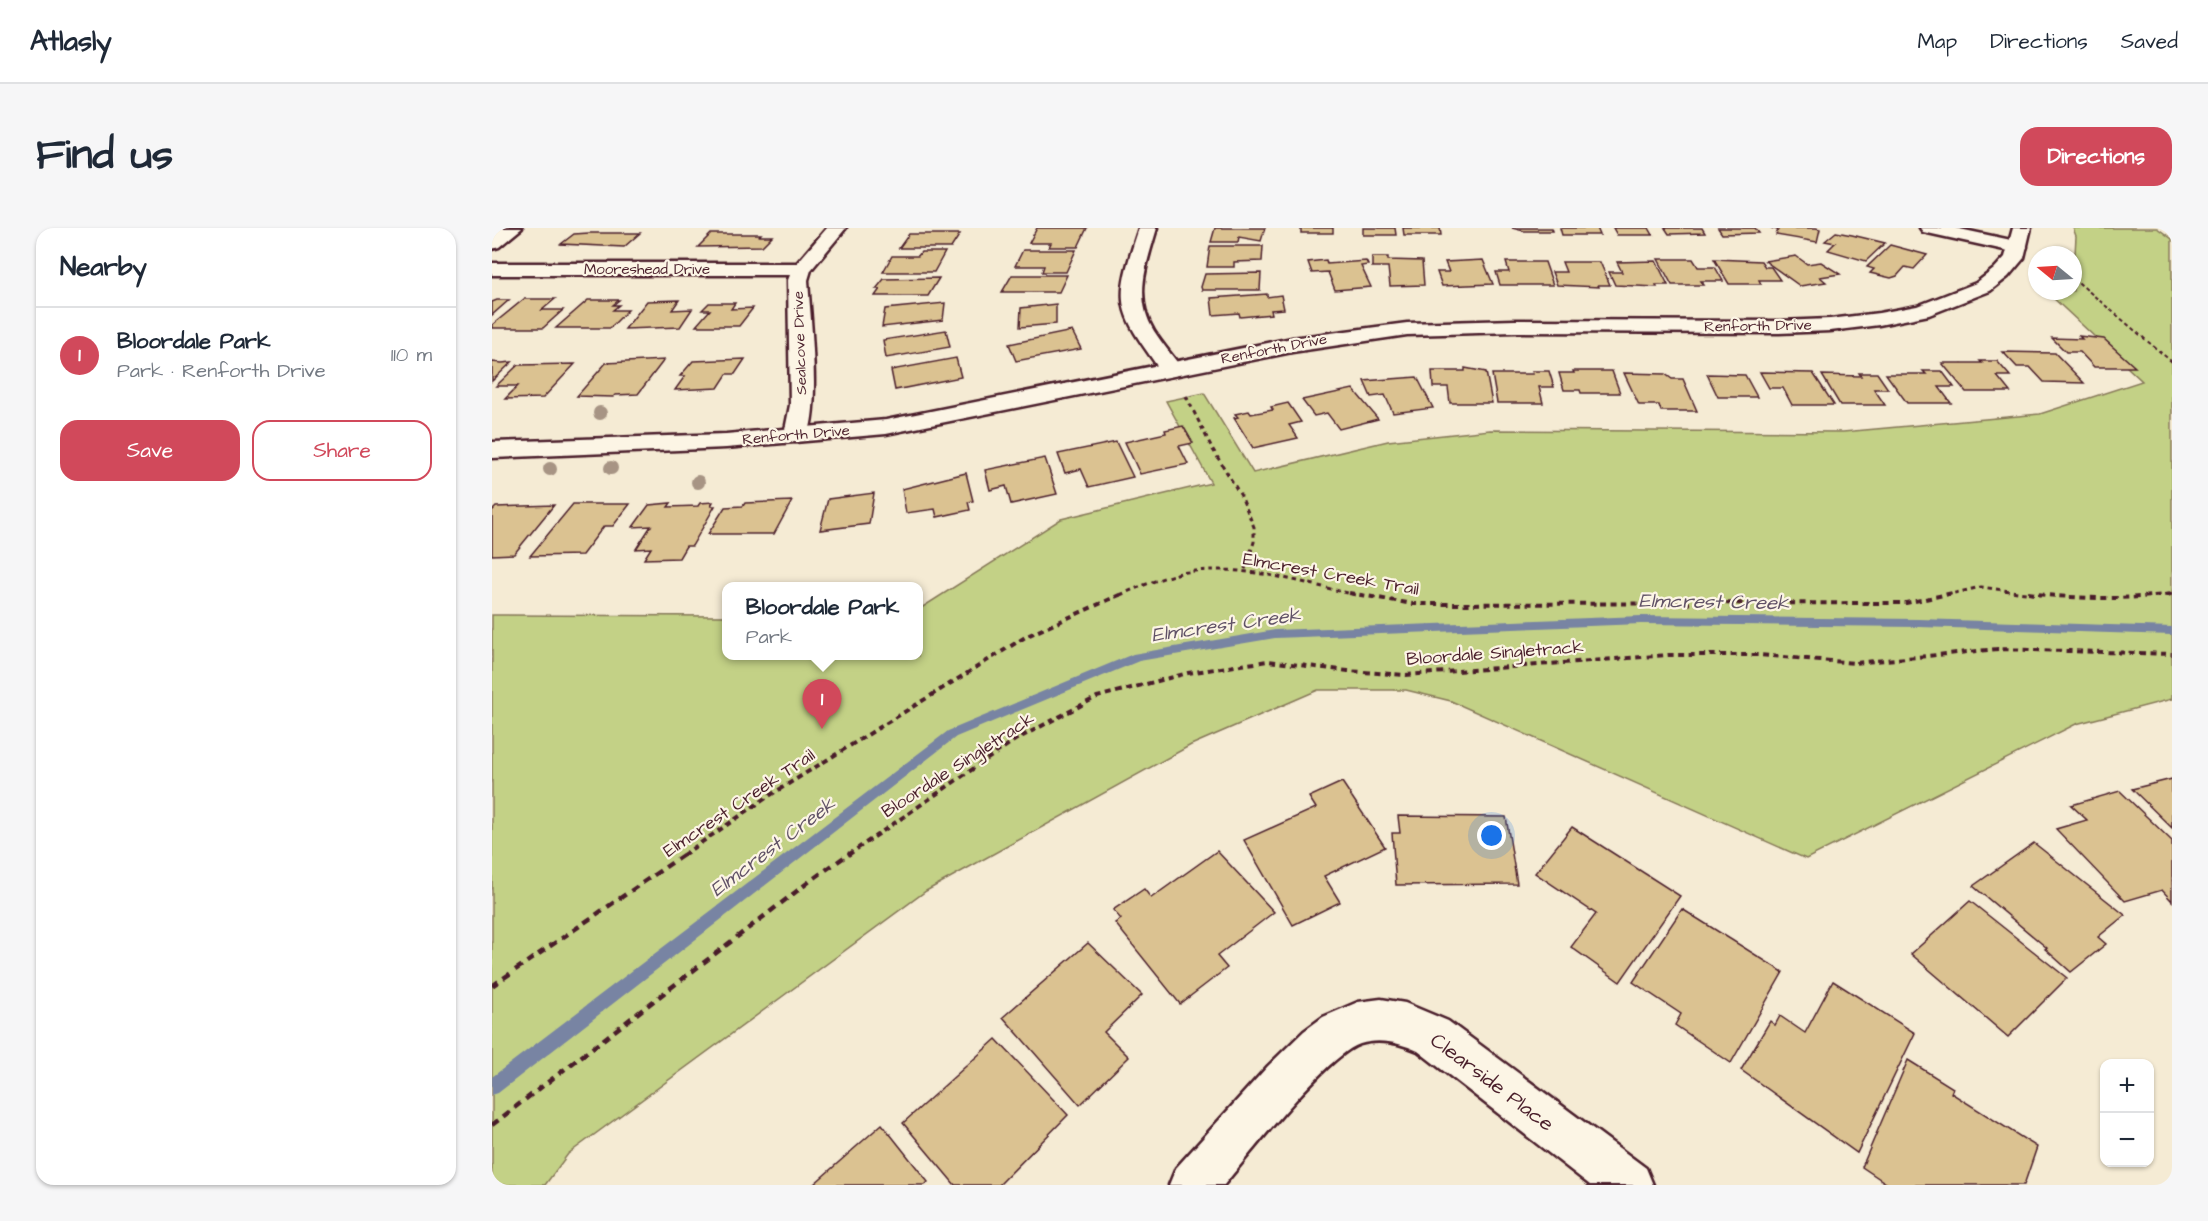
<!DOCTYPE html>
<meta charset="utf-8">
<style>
body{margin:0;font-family:"Architects Daughter",sans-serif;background:#f6f6f7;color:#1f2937}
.controls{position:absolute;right:18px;bottom:18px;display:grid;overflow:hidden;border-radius:12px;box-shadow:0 2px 4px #0004}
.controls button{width:54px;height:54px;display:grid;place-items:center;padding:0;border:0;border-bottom:2px solid #e0e1e3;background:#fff;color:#1f2937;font:30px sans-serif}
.compass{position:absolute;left:1536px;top:18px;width:54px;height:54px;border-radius:50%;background:#fff;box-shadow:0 2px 4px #0004;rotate:288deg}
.you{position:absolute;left:1000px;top:608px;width:21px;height:21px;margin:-15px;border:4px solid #fff;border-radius:50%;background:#1a73e8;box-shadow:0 0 0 9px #1a73e833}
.badge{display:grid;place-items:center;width:39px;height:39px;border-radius:50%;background:#d1495b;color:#fff;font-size:20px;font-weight:700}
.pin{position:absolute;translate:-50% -50px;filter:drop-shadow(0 2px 3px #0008)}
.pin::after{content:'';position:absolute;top:32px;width:21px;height:18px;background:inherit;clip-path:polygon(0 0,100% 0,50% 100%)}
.popup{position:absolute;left:230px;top:354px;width:201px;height:78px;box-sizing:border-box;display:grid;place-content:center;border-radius:12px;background:#fff;filter:drop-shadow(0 2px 4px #0005);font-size:20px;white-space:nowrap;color:#747a83}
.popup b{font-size:22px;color:#1f2937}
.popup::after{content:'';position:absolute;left:50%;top:100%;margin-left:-12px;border:12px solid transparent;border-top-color:#fff}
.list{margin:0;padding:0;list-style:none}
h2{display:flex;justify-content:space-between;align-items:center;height:78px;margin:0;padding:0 24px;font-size:26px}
h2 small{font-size:20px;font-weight:400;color:#747a83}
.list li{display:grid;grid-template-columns:39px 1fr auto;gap:18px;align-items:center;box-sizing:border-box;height:96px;padding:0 24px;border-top:2px solid #e0e1e3}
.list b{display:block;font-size:22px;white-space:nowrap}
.list p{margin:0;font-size:20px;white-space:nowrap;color:#747a83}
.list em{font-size:20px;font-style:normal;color:#747a83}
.actions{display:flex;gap:12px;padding:18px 24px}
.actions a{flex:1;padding:14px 0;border:2px solid #d1495b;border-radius:18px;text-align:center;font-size:21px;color:#d1495b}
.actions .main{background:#d1495b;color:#fff}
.map{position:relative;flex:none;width:1680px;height:957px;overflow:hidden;border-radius:18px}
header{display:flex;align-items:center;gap:36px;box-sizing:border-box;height:84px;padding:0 30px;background:#fff;border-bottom:2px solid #e0e1e3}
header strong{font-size:28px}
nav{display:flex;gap:33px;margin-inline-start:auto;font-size:21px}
.intro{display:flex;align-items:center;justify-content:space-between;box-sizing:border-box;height:144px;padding:0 36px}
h1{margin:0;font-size:42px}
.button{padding:15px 27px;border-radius:18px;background:#d1495b;color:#fff;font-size:21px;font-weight:700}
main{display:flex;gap:36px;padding:0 36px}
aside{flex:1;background:#fff;border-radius:18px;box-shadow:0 2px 4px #0004}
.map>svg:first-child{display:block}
.green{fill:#c3d186;stroke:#867858;stroke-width:1.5}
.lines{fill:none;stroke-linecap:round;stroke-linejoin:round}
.stream{fill:#7884a3;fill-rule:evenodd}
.building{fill:#dbc291;stroke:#4a1f2b;stroke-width:1.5}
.minor-casing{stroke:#4a1f2b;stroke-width:5}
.tertiary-casing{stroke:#4a1f2b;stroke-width:5}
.path-far3{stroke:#4a1f2b;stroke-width:2;stroke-dasharray:4 3;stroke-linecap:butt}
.path-far2{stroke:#4a1f2b;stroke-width:3;stroke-dasharray:4.5 4;stroke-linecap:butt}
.path-far1{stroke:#4a1f2b;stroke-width:4;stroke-dasharray:6 4.5;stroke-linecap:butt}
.path{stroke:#4a1f2b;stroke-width:4.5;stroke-dasharray:8 6;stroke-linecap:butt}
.minor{fill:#fcf5e5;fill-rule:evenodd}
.tertiary{fill:#fcf5e5;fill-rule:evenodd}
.tree{fill:#a79484}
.labels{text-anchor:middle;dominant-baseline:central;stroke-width:4.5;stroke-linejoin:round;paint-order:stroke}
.far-street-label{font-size:15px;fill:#4a1f2b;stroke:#fcf5e5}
.street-label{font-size:18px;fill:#4a1f2b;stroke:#fcf5e5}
.water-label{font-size:20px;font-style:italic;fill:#615267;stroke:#fcf5e5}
.near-street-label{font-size:21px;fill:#4a1f2b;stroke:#fcf5e5}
</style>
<header>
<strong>Atlasly</strong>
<nav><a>Map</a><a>Directions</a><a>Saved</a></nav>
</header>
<div class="intro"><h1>Find us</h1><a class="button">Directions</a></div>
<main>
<aside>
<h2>Nearby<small></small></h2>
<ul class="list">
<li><span class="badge">1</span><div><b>Bloordale Park</b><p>Park · Renforth Drive</p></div><em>110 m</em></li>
</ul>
<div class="actions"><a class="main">Save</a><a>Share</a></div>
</aside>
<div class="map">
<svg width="1680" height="957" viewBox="0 0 1680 957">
<rect width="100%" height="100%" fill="#f5ebd4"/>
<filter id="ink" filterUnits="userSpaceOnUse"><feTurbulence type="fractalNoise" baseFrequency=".0167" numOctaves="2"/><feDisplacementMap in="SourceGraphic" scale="12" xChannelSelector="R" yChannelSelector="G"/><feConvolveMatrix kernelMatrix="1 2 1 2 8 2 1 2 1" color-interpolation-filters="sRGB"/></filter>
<g filter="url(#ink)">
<polygon class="green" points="1581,0 1665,0 1680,11 1680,471 1584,496 1314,631 959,473 914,462 826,462 699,517 434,663 76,926 53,957 0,957 0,387 234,388 234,428 426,428 426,382 569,291 719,255 674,173 712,165 761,245 896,213 998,202 1351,204 1548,186 1650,153 1558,67 1562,63 1581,63 1584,8"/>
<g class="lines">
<polygon class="stream" points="1149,388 1427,391 1680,399 1680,407 1427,399 1149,396 783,410 647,433 464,509 6,865 0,867 0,849 456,503 641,426 783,402"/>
</g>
<g class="building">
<polygon points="545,0 595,0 586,19 557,19 559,15 537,15"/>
<polygon points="723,0 773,0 769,13 747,9 746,14 719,14"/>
<rect x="809" y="0" width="32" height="5"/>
<polygon points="871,0 903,0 904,7 871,7"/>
<polygon points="911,0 948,0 949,7 912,7"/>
<polygon points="1020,0 1060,0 1061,3 1032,3"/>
<polygon points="1068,0 1105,0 1108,7 1070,7"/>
<polygon points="1121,0 1157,0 1161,7 1125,7"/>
<polygon points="1173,0 1210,0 1213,5 1177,6"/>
<polygon points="1226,0 1263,0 1267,5 1230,6"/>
<polygon points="1279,0 1324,0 1328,1 1325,14 1284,7 1286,2"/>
<polygon points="1344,4 1360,7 1393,15 1374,33 1336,22 1343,15 1333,13"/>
<polygon points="97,5 148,5 132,19 69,16 82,6"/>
<polygon points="219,6 269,6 267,8 280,8 270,18 206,19"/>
<polygon points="417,6 468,6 459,20 407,20"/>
<polygon points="1398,17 1435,27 1422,41 1413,39 1405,48 1399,50 1378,45 1382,41 1375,39"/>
<polygon points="718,18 771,18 770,33 742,34 742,39 715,39"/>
<polygon points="531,22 584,22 574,44 550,44 552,38 523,38"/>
<polygon points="429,24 453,24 442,44 391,44 400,28 426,28"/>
<polygon points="1304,28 1315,36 1329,34 1348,46 1328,49 1334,54 1308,58 1273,33"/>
<polygon points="880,29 896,29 896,32 930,33 932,57 898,58 896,39 880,39"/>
<polygon points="1166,31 1201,31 1206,39 1223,39 1231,53 1209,53 1212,57 1180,57"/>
<polygon points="1222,31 1269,33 1273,39 1279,39 1288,52 1267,52 1269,56 1237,56"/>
<polygon points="834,32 835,36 874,33 876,37 869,38 879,59 843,62 836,44 820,45 816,34"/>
<polygon points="991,32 1001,56 950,58 945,44 957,44 953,34"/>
<polygon points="1164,33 1176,57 1164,57 1165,59 1123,57 1117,44 1130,44 1125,34"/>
<polygon points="1014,34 1053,34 1061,57 1008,57 1004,44 1017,44"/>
<polygon points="1070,34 1108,34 1118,57 1106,57 1107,59 1065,57 1060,44 1074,44"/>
<polygon points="769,45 768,62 710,62 709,59 713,46"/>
<polygon points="520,47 575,47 567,64 510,64"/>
<polygon points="447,50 436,68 383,68 388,61 384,61 392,51"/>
<polygon points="775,66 775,69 789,67 792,81 779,82 780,86 748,89 747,85 721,87 719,70"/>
<polygon points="32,71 63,71 50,82 71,82 51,100 0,100 0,97"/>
<polygon points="5,72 17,72 0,87 0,74"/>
<polygon points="96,72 127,72 121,77 127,77 121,82 136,82 118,100 64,100"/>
<polygon points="187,72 180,82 200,81 188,99 133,101 155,73"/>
<polygon points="217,75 243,75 239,81 261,80 247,98 204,98 218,82 210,82"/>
<polygon points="453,75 451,92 390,99 393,81"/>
<polygon points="564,76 564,96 528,99 529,80"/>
<polygon points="454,102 458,119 394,130 391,112"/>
<polygon points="580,103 589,121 524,133 517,116"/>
<polygon points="1587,108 1612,111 1643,139 1602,139 1588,124 1574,124 1560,110 1590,111"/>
<polygon points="1511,124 1563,125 1592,155 1552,154 1538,139 1525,139"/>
<polygon points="464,130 469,149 403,162 399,142"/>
<polygon points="253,131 243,146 235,146 226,160 183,162 193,148 188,148 201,133"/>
<polygon points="172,132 146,166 123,167 121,169 85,168 114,135"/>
<polygon points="1488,133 1505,133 1518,148 1505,148 1518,164 1474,164 1450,135 1490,135"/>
<polygon points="0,134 10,135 20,134 0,153"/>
<polygon points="83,136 51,170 13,171 26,158 4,158 26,137"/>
<polygon points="973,140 994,144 1000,175 958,175 956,159 941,159 940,143 973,143"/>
<polygon points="1040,143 1057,143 1062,159 1047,159 1051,175 1005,175 1000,146 1041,146"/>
<polygon points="1081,143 1120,143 1128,165 1089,165 1088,162 1072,162 1067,145 1082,145"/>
<polygon points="1431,143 1450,143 1462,159 1447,159 1459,175 1415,175 1394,146 1434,146"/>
<polygon points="1268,144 1321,145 1342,177 1300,177 1291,160 1277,160"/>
<polygon points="1132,145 1173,146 1180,151 1191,151 1205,183 1169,183 1167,177 1147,177"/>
<polygon points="1367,145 1385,145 1396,161 1382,161 1393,177 1348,177 1330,147 1369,148"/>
<polygon points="1215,146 1253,147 1265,169 1226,169"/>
<polygon points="925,149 941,180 901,185 893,167 879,169 872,153"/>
<polygon points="861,161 886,191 847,201 835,185 822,188 810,172"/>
<polygon points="796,175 809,194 797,197 806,210 761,220 742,190 746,189 743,186 757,183 759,186 781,182 779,179"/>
<polygon points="691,198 701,215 687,218 696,236 648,246 633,214 674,205 673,202"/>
<polygon points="624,214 641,249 597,259 589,241 573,245 566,226"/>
<polygon points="553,230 565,266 519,276 514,258 498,262 493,242"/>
<polygon points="474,245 481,273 476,274 478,282 445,289 443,281 414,285 410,261"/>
<polygon points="382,265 377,296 328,302 336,271"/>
<polygon points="300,273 282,306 216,306 233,279 251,278 253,275"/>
<polygon points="221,274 219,278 223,278 200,318 194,318 187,330 152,331 159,320 144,321 159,298 141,299 157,277 179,275 176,279 206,278 208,275"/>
<polygon points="81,276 138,276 121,298 112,298 90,327 38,328"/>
<polygon points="62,277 22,326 0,327 0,283 4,279"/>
<polygon points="1680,551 1680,600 1640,561"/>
<polygon points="850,554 893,619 832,648 848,674 801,697 752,612 824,580 817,569"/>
<polygon points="1628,563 1680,613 1680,673 1670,662 1633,673 1564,601 1595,592 1579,577"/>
<polygon points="906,588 1014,589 1025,656 904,657 900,605 908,605"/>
<polygon points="1080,599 1188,668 1128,754 1079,719 1104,686 1043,645"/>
<polygon points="1542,615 1633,687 1606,709 1614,716 1579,744 1553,721 1555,720 1481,658"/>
<polygon points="725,623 782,684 725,728 735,740 688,776 623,695 629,691 621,682 652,661 659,670"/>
<polygon points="1478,673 1575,750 1516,809 1419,726"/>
<polygon points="1190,681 1291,744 1239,835 1183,797 1189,786 1141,754"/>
<polygon points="596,715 650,767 612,804 637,829 588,877 511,789"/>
<polygon points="1341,753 1423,805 1365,925 1249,842 1278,793 1283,797 1288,788 1313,805"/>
<polygon points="504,811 576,887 507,957 463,957 411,895"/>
<polygon points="1416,832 1461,860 1459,865 1545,919 1532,957 1397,957 1370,939"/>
<polygon points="390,896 436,954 433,957 321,957"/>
</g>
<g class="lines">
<g class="minor-casing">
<g id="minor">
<polygon points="9,0 30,0 7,19 0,21 0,6"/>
<path d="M 335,0 L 354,0 L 319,42 L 316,52 C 318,86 330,187 313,212 L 304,214 L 295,212 L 292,207 L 298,177 L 296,52 L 298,47 L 0,47 L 0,35 L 305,35 Z"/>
<path d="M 647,0 L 665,0 C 655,35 641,69 662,103 C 671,117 681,128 690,141 L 687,146 L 679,148 L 671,146 C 624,80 621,78 647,0 Z"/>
<polygon points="1428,0 1463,0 1533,15 1535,19 1533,23 1526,25 1431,4"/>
<path d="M 889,771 L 913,775 L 956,793 L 1154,940 L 1161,957 L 1098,957 L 926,823 C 908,815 888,810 868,816 C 836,826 757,927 732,957 L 677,957 L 684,940 L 776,838 L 812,803 L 831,789 L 866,774 Z"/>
</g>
</g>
<g class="tertiary-casing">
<polygon id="tertiary" points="1521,0 1539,0 1532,30 1516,49 1498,63 1437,87 1387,97 1338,103 1287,105 1023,104 915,107 800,124 394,206 234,220 0,230 0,214 234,206 394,192 800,110 915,95 1023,92 1287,93 1338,91 1387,85 1425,78 1484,55 1502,41 1513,29"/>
</g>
<polyline class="path-far3" points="1581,50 1680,134"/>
<g class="path-far2">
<polyline points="694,168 720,220 749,268 762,299 762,314 752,344"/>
<path d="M 628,367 C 647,359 666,351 685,346 C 743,333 807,354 864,367"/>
<polyline points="1454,367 1489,359 1548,367"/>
<polyline points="1676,367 1680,366"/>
</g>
<g class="path-far1">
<polyline points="857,365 921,376 1414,375 1461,365"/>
<path d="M 1536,365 C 1584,371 1632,372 1680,366"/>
<polyline points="191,627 280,566 535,408 632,365"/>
<polyline points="356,627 523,512 605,469 696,445 776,433 856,443 914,447 1176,427 1267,427 1363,435 1506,421 1680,426"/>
</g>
<g class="path">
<polyline points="0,758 194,625"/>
<polyline points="0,897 318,653 358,625"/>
</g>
<use href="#minor" class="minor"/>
<use href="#tertiary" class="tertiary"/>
</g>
<g class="tree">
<circle cx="108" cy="185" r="7"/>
<circle cx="119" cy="240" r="7"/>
<circle cx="58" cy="241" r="7"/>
<circle cx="206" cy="254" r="7"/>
</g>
</g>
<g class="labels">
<g class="far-street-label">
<text x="155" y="41">Mooreshead Drive</text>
<text transform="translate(1266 98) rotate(-1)">Renforth Drive</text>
<text transform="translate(308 115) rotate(-92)">Sealcove Drive</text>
<text transform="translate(782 121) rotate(-11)">Renforth Drive</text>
<text transform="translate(304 207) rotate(-5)">Renforth Drive</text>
</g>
<g class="street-label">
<text transform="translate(839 346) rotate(10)">Elmcrest Creek Trail</text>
<text transform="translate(1003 425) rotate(-4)">Bloordale Singletrack</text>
<text transform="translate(466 537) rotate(-33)">Bloordale Singletrack</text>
<text transform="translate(247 575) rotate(-34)">Elmcrest Creek Trail</text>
</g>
<g class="water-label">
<text transform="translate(1222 374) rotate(1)">Elmcrest Creek</text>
<text transform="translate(734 397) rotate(-8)">Elmcrest Creek</text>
<text transform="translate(281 619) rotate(-37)">Elmcrest Creek</text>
</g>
<g class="near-street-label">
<text transform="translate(1000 854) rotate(37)">Clearside Place</text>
</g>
</g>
</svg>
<div class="controls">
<button>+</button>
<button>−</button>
</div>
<svg class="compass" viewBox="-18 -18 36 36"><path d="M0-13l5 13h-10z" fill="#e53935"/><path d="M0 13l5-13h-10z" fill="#747a83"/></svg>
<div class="you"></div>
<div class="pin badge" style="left:330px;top:501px">1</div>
<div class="popup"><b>Bloordale Park</b>Park</div>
</div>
</main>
